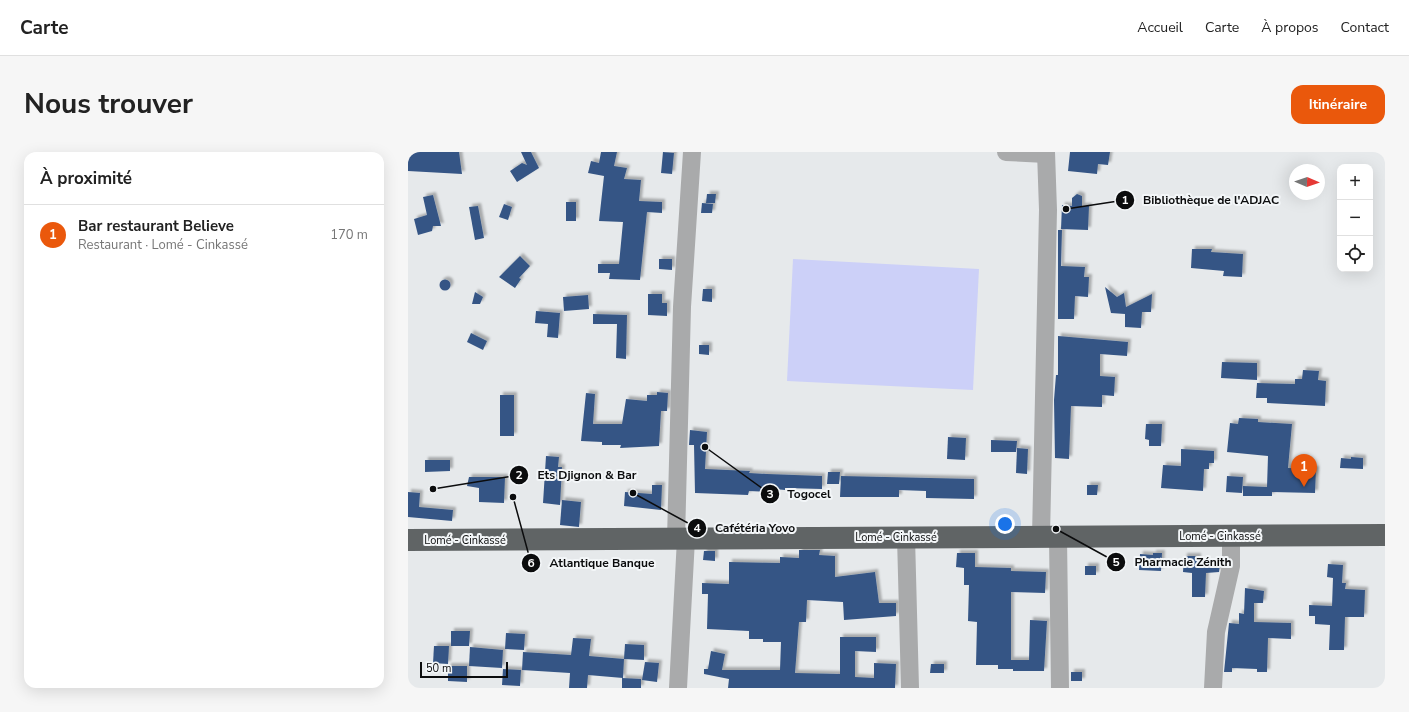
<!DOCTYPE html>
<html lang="fr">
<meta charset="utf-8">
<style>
body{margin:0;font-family:"Nunito Sans",sans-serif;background:#f6f6f6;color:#222}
.controls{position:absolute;right:12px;top:12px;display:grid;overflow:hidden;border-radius:8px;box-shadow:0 4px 16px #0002}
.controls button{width:36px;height:36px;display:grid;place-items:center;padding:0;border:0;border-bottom:1px solid #e0e0e0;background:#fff;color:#222;font:20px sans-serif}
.compass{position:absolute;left:881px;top:12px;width:36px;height:36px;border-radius:50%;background:#fff;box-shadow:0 4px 16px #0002;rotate:92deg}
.scale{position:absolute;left:12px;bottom:10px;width:88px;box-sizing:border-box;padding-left:4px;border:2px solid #0b0c0d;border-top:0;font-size:11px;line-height:14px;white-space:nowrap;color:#0b0c0d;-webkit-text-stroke:3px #f3f6f8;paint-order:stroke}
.you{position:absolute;left:597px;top:372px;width:14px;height:14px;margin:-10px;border:3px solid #fff;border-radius:50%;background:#1a73e8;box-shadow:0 0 0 6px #1a73e833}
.badge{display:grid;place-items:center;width:26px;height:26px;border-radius:50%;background:#ea580c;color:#fff;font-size:13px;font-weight:700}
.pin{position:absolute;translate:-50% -33px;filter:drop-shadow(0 1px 2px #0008)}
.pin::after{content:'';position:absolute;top:21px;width:14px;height:12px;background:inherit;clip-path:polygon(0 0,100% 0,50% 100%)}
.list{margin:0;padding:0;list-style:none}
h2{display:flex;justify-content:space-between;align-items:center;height:52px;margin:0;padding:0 16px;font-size:17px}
h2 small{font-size:13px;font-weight:400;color:#767676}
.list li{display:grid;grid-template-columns:26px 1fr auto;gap:12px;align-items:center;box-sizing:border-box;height:60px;padding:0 16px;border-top:1px solid #e0e0e0}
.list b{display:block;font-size:15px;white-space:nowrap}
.list p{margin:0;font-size:13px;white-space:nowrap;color:#767676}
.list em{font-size:13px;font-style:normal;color:#767676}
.icon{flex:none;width:22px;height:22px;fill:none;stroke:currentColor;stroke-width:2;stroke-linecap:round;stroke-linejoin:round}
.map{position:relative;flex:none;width:977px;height:536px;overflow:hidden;border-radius:12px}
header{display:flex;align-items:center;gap:24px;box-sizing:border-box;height:56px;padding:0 20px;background:#fff;border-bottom:1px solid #e0e0e0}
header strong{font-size:19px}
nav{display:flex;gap:22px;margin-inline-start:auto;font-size:14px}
.intro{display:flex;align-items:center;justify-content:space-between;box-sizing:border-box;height:96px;padding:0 24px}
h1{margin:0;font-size:28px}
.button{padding:10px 18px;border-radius:12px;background:#ea580c;color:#fff;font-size:14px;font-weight:700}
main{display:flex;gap:24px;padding:0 24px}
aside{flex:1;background:#fff;border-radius:12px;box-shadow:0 4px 16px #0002}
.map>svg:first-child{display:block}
.green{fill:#ccd0f8}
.building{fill:#355585;filter:url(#shadow)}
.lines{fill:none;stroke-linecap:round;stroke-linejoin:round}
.minor{stroke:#a9aaab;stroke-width:18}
.highway{stroke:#606465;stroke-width:22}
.labels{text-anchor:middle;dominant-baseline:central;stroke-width:4;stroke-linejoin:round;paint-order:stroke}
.street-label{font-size:11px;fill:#0b0c0d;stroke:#f3f6f8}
.leader{fill:none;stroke:#0b0c0d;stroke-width:1.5}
.callout-dot{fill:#0b0c0d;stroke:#f3f6f8;stroke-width:1.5}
.mark-label{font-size:12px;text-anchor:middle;font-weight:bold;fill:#fff}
.callout-label{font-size:12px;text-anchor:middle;font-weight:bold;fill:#0b0c0d;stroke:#f3f6f8;stroke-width:4;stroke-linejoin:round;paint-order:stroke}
</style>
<header>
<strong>Carte</strong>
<nav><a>Accueil</a><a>Carte</a><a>À propos</a><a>Contact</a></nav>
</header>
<div class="intro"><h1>Nous trouver</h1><a class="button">Itinéraire</a></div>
<main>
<aside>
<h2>À proximité<small></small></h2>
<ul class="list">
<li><span class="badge">1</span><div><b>Bar restaurant Believe</b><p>Restaurant · Lomé - Cinkassé</p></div><em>170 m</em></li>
</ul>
</aside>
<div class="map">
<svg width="977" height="536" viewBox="0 0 977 536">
<defs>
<filter id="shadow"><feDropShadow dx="3" dy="-3" stdDeviation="1" flood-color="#0004"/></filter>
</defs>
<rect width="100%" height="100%" fill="#e6e9eb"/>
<polygon class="green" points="385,107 571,117 565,238 379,229"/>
<g class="building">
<polygon points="0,0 51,0 54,22 0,19"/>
<polygon points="113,0 123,0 131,16 109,30 102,19 114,11 119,13"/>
<polygon points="193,0 209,0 206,14 219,16 216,27 233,28 231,49 254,50 254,61 239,60 232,128 201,127 202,121 190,121 190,112 211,112 215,70 191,69 196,24 180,21 183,9 191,11"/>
<polygon points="255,0 266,1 264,22 253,21"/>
<polygon points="662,0 702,0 700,13 690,12 689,22 660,19"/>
<polygon points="299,42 308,42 307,51 298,51"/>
<polygon points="669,42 674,44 674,54 681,54 680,78 653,77 654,53 664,54 664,46"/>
<polygon points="25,43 33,74 25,74 24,79 10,83 6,67 19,63 15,45"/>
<rect x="158" y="50" width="10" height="19"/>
<polygon points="294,51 305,52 304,61 293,61"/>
<polygon points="96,52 104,55 100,68 91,65"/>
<polygon points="70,54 76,86 67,88 61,55"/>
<polygon points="650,78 654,78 653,114 677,115 676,125 681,125 680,145 667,144 666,167 650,167"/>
<polygon points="784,97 804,97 803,100 835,102 834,125 815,124 816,119 783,116"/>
<polygon points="112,104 122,114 111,126 113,127 107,136 91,125"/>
<polygon points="251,107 264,107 264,118 251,117"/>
<circle cx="37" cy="133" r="5.5"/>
<polygon points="697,135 709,145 716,141 718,155 744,142 743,160 734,160 733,176 717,175 717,162 703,161"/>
<polygon points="295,137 304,137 304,150 294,149"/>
<polygon points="67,140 75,145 72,152 64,152"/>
<polygon points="240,142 254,142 254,151 259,151 259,164 240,163"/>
<polygon points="180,143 181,157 156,159 155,145"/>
<polygon points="128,159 152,161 150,186 139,185 140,172 127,171"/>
<polygon points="185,162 219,163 218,207 208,206 209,172 185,172"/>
<polygon points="63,181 79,189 75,198 59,190"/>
<polygon points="650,184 720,190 719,204 692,202 692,224 707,225 706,244 694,243 694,255 663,254 661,307 647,306 646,248 648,223 650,223"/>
<polygon points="291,193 301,193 301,203 291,202"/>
<polygon points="814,210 849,211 849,228 813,226"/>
<polygon points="895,218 911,219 910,228 918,229 917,254 859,251 859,246 848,246 849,231 887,232 887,227 894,227"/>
<polygon points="249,240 260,241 259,259 253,259 251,294 212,296 213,293 194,293 194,290 173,289 178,241 187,242 185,272 214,272 218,247 239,249 239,243 249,243"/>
<rect x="92" y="243" width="14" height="41"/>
<polygon points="831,266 850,267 850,270 884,272 880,316 908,317 907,341 864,340 864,344 835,344 835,334 859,335 860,304 819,300 822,271 830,272"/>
<polygon points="738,272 754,272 753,294 741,294 741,288 737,287"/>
<polygon points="282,278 299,280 297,317 342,319 341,321 359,322 414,324 414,337 377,336 377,338 366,337 365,340 341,339 340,343 287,341 286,293 281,293"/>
<polygon points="540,285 558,286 557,308 539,307"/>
<polygon points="583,288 609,289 608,300 583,300"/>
<polygon points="609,296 620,297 619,322 608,321"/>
<polygon points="773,297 806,299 806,311 801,311 801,317 796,317 795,339 753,336 755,313 773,314"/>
<polygon points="138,304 151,305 150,315 154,315 152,353 135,351"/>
<polygon points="943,305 955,306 955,317 932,316 933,306 943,307"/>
<polygon points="17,308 42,308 42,319 17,320"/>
<polygon points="420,320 432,320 431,332 419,332"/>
<polygon points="433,324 566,327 566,347 518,346 518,339 491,338 491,345 432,345"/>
<polygon points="819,324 835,325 834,341 818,340"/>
<polygon points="61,325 97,325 96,351 71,350 71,336 59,334"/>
<polygon points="244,333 254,333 253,358 216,354 217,340 244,342"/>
<polygon points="679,333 690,333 689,343 679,343"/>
<polygon points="0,340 12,341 11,355 45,358 44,369 0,365"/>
<polygon points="154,348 173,350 171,375 152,373"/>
<polygon points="391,398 412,398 411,403 427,404 427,425 467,420 471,451 488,451 488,464 436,468 435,450 399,448 398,470 391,470 387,521 432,522 432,485 468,485 468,500 447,499 447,525 466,526 466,511 488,512 487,536 320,536 321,527 296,522 296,517 300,517 303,499 317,502 314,518 372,518 373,490 355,490 355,487 341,487 341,479 299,477 300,442 294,442 294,431 321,432 321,410 372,411 372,405 391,406"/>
<polygon points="296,399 307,399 307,409 295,408"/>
<polygon points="549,401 567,401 567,415 603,416 603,419 638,420 637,441 603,440 603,508 621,508 622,468 639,469 636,519 605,519 605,517 590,517 590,513 568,513 569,470 560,469 561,433 556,433 556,416 548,415"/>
<polygon points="745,401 754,401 753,419 731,418 732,402 745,403"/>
<polygon points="776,404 790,404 790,411 812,412 811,420 798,421 797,445 784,445 784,421 775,420"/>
<polygon points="920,412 935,413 934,431 938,431 937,437 957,438 956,465 937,465 936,498 921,498 922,473 907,472 907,464 901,464 901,453 924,454 925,426 919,425"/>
<rect x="677" y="414" width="11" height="9"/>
<polygon points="837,436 856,439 855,451 846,451 846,470 883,471 883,487 860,486 859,520 849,520 849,517 824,516 824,520 816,520 821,471 831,472 831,461 836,462"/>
<polygon points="43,479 62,479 61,494 43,494"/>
<polygon points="98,481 117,482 116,498 97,497"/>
<polygon points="165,486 183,487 181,504 216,507 215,526 180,523 179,536 161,536 162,521 114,518 115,500 163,503"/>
<polygon points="217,492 236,493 236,508 216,507"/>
<polygon points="26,494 41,494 40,512 25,511"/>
<polygon points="62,495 95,498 94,516 61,514"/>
<polygon points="237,510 251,511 249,530 234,528"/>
<polygon points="523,512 536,512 536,521 522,521"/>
<polygon points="40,514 59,514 59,530 40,529"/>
<polygon points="95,517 113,518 112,534 94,533"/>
<rect x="663" y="520" width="11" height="9"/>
<polygon points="214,526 233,527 233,536 214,536"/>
</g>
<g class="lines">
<g class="minor">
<polyline points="598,0 638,2"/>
<polyline points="498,385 502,536"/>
<polyline points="633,385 640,58 638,0"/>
<polyline points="650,385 652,536"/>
<polyline points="268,387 274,155 284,0"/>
<polyline points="270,536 278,387"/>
<polyline points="805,536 808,480 823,414 823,384"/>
</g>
<polyline class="highway" points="0,388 977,383"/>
</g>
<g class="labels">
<g class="street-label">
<text x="812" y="384">Lomé - Cinkassé</text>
<text x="488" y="385">Lomé - Cinkassé</text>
<text x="57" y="388">Lomé - Cinkassé</text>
</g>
</g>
<path class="leader" d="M658 57L717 48M25 337L111 323M297 295L362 342M225 341L289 376M648 377L708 410M105 345L123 411"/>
<g class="callout-dot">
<circle cx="658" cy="57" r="4"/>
<circle cx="25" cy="337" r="4"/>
<circle cx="297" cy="295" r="4"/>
<circle cx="225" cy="341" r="4"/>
<circle cx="648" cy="377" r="4"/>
<circle cx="105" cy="345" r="4"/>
<circle cx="717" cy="48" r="10"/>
<circle cx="111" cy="323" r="10"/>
<circle cx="362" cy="342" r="10"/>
<circle cx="289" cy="376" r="10"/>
<circle cx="708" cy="410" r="10"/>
<circle cx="123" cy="411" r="10"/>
</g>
<g class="mark-label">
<text x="717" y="52">1</text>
<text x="111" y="327">2</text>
<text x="362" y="346">3</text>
<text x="289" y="380">4</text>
<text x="708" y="414">5</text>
<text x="123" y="415">6</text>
</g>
<g class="callout-label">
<text x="803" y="52">Bibliothèque de l'ADJAC</text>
<text x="179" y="327">Ets Djignon &amp; Bar</text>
<text x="401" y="346">Togocel</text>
<text x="347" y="380">Cafétéria Yovo</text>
<text x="775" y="414">Pharmacie Zénith</text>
<text x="194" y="415">Atlantique Banque</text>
</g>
</svg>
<div class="controls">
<button>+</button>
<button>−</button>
<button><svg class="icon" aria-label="locate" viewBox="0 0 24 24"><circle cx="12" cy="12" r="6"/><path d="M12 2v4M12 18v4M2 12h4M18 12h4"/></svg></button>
</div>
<svg class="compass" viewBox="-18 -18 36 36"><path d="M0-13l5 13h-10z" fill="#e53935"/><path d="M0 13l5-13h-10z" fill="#767676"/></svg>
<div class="scale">50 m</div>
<div class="you"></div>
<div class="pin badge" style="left:896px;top:335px">1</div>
</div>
</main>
